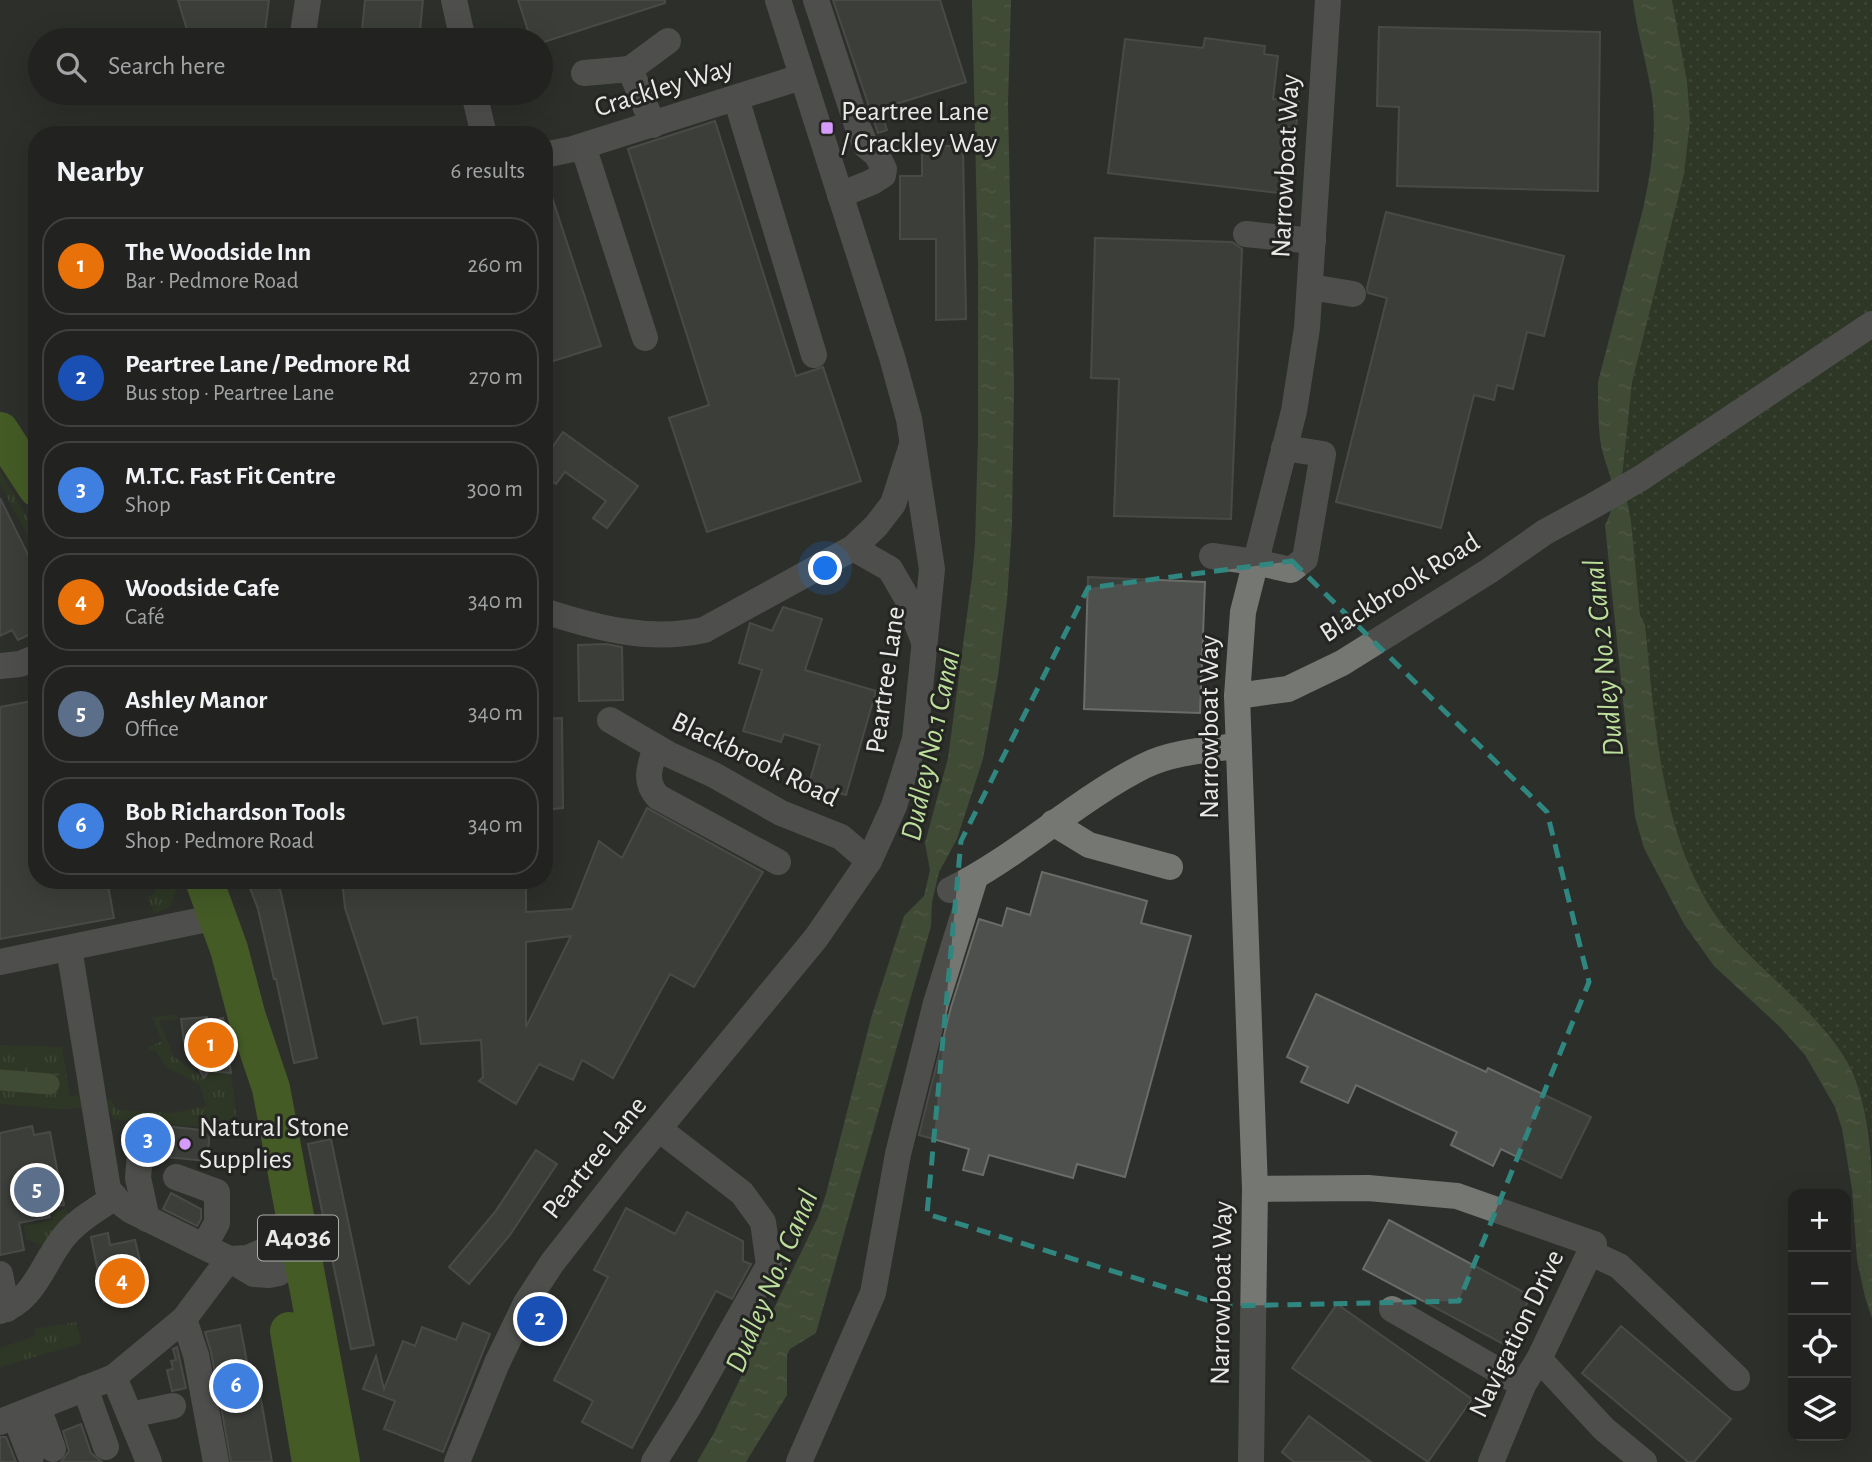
<!DOCTYPE html>
<meta charset="utf-8">
<style>
body{margin:0;font-family:"Alegreya Sans",sans-serif;background:#2a2b2a;color:#f1f3f6}
.controls{position:absolute;right:21px;bottom:21px;display:grid;overflow:hidden;border-radius:14px;box-shadow:0 7px 28px #0002}
.controls button{width:63px;height:63px;display:grid;place-items:center;padding:0;border:0;border-bottom:2px solid #3f403f;background:#222321;color:#f1f3f6;font:35px sans-serif}
.you{position:absolute;left:826px;top:569px;width:24px;height:24px;margin:-18px;border:5px solid #fff;border-radius:50%;background:#1a73e8;box-shadow:0 0 0 10px #1a73e833}
.badge{display:grid;place-items:center;width:46px;height:46px;border-radius:50%;background:#2563eb;color:#fff;font-size:23px;font-weight:700}
.pin{position:absolute;translate:-50% -50%;border:4px solid #fff;box-shadow:0 2px 7px #0006}
.list{margin:0;padding:0;list-style:none}
h2{display:flex;justify-content:space-between;align-items:center;height:91px;margin:0;padding:0 28px;font-size:30px}
h2 small{font-size:23px;font-weight:400;color:#a2a4a5}
.list li{display:grid;grid-template-columns:46px 1fr auto;gap:21px;align-items:center;box-sizing:border-box;height:98px;margin:0 14px 14px;padding:0 14px;border:2px solid #3f403f;border-radius:28px}
.list b{display:block;font-size:26px;white-space:nowrap}
.list p{margin:0;font-size:23px;white-space:nowrap;color:#a2a4a5}
.list em{font-size:23px;font-style:normal;color:#a2a4a5}
.icon{flex:none;width:38px;height:38px;fill:none;stroke:currentColor;stroke-width:2;stroke-linecap:round;stroke-linejoin:round}
.map{position:relative;flex:none;width:1872px;height:1462px;overflow:hidden}
.search{position:absolute;background:#222321;box-shadow:0 7px 28px #0002;left:28px;top:28px;width:525px;height:77px;display:flex;align-items:center;gap:18px;box-sizing:border-box;padding:0 24px;border-radius:38px;color:#a2a4a5;font-size:26px}
.panel{position:absolute;background:#222321;box-shadow:0 7px 28px #0002;left:28px;top:126px;width:525px;height:763px;border-radius:28px}
.map>svg:first-child{display:block}
.grass{fill:url(#grass-tufts)}
.wetland{fill:url(#wetland-marsh)}
.park{fill:url(#park-dots)}
.water{fill:url(#water-ripples)}
.lines{fill:none;stroke-linecap:round;stroke-linejoin:round}
.canal{stroke:#586e44;stroke-width:21}
.building{fill:#4e504d;stroke:#6a6c68;stroke-width:2;fill-rule:evenodd}
.minor{stroke:#757773;stroke-width:26}
.highway{stroke:#60911f;stroke-width:38}
.marked{fill:none;stroke:#308780;stroke-width:5;stroke-dasharray:14 9;stroke-linejoin:round}
.poi-dot{fill:#d59cfb;stroke:#242522;stroke-width:2.5}
.labels{text-anchor:middle;dominant-baseline:central;stroke-width:6;stroke-linejoin:round;paint-order:stroke}
.shield{fill:#242522;stroke:#aeafad;stroke-width:2}
.shield-label{font-size:26px;font-weight:bold;fill:#e9eae8}
.street-label{font-size:28px;fill:#e9eae8;stroke:#242522}
.poi-label{font-size:28px;fill:#e9eae8;stroke:#242522;text-anchor:start}
.water-label{font-size:30px;font-style:italic;fill:#bcdf9b;stroke:#242522}
</style>
<div class="map">
<svg width="1872" height="1462" viewBox="0 0 1872 1462">
<defs>
<pattern id="grass-tufts" width="24" height="20" patternUnits="userSpaceOnUse" patternTransform="scale(1.75)"><rect width="24" height="20" fill="#30411e"/><path d="M3 7l-1-3M5 7V3M7 7l1-3M15 17l-1-3M17 17v-4M19 17l1-3" fill="none" stroke="#4e5d3f"/></pattern>
<pattern id="wetland-marsh" width="20" height="14" patternUnits="userSpaceOnUse" patternTransform="scale(1.75)"><rect width="20" height="14" fill="#30411e"/><path d="M1 5h8M5 5V1M11 12h8M15 12V8" fill="none" stroke="#4e5d3f"/></pattern>
<pattern id="park-dots" width="8" height="8" patternUnits="userSpaceOnUse" patternTransform="scale(1.75)"><rect width="8" height="8" fill="#30411e"/><path d="M2 2h.1M6 6h.1" fill="none" stroke="#4e5d3f" stroke-width="1.8" stroke-linecap="round"/></pattern>
<pattern id="water-ripples" width="26" height="14" patternUnits="userSpaceOnUse" patternTransform="scale(1.75)"><rect width="26" height="14" fill="#586e44"/><path d="M2 4q2-2 4 0t4 0M15 11q2-2 4 0t4 0" fill="none" stroke="#70835f"/></pattern>
</defs>
<rect width="100%" height="100%" fill="#2d2f2c"/>
<g class="grass">
<polygon points="0,471 37,534 37,553 0,484"/>
<path d="M 160,880 L 180,882 C 179,886 177,889 175,894 C 170,909 171,908 154,913 L 148,897 L 154,893 Z"/>
<polygon points="176,1015 177,1019 159,1021 174,1057 203,1078 209,1071 231,1073 238,1130 113,1119 106,1100 111,1099 117,1110 173,1113 206,1106 200,1085 166,1067 156,1051 147,1048 162,1041 152,1017"/>
<polygon points="0,1045 62,1047 70,1097 84,1093 84,1108 56,1109 0,1104"/>
<polygon points="65,1209 69,1215 44,1246 26,1239 24,1226 53,1220 53,1212"/>
<polygon points="76,1322 82,1343 0,1367 0,1348 35,1336 34,1329"/>
</g>
<polygon class="wetland" points="0,1066 57,1067 63,1090 40,1092 0,1088"/>
<path class="park" d="M 1672,0 L 1872,0 L 1872,1147 C 1868,1123 1864,1098 1854,1075 C 1829,1015 1750,967 1713,911 C 1659,830 1655,719 1645,625 L 1640,615 L 1631,521 L 1622,477 L 1632,382 L 1684,174 L 1690,122 L 1687,81 Z"/>
<g class="water">
<polygon points="972,0 1011,0 1008,105 1014,387 1012,525 1007,600 998,676 983,759 957,839 939,872 932,902 931,926 816,1333 790,1349 787,1355 787,1395 746,1462 697,1462 714,1433 818,1217 826,1194 871,1018 904,916 924,896 930,870 925,843 948,758 972,577 975,544 978,438 978,265"/>
<path d="M 1633,0 L 1672,0 L 1687,81 L 1690,122 L 1684,174 L 1632,382 L 1622,477 L 1631,521 L 1640,615 L 1645,625 C 1656,730 1661,859 1736,941 C 1772,980 1835,1028 1854,1076 C 1872,1123 1872,1168 1872,1217 C 1872,1251 1872,1285 1872,1318 L 1865,1297 L 1857,1260 L 1852,1189 L 1842,1129 L 1835,1107 L 1805,1055 L 1779,1026 L 1714,966 L 1684,924 L 1644,848 L 1635,817 L 1605,525 C 1624,488 1605,474 1600,439 C 1598,420 1598,401 1598,382 L 1643,209 C 1651,172 1657,133 1652,96 C 1647,64 1637,32 1633,0 Z"/>
</g>
<g class="lines">
<polyline class="canal" points="0,1080 49,1084"/>
</g>
<g class="building">
<polygon points="178,0 269,0 264,40 190,40"/>
<polygon points="365,0 423,0 419,40 361,40"/>
<polygon points="518,0 665,0 665,3 541,43 541,40 531,40"/>
<polygon points="833,0 940,0 966,82 880,109 887,130 878,133"/>
<polygon points="1379,27 1600,32 1598,191 1397,186 1399,107 1377,106"/>
<polygon points="1205,38 1265,46 1264,54 1278,56 1273,99 1299,102 1288,194 1108,173 1125,39 1203,48"/>
<polygon points="715,121 796,376 823,367 861,481 707,532 669,418 709,405 628,149"/>
<polygon points="922,146 963,146 966,319 936,320 936,239 900,239 900,176 922,176"/>
<polygon points="544,182 547,182 601,346 544,364"/>
<polygon points="1386,212 1564,256 1544,336 1527,332 1513,389 1497,385 1494,400 1474,395 1441,528 1336,502 1387,298 1368,293 1367,288"/>
<polygon points="1095,238 1232,242 1242,249 1231,519 1114,516 1119,379 1091,378"/>
<polygon points="563,432 638,486 607,528 593,518 606,501 565,472 556,484 544,476 544,459"/>
<polygon points="0,498 37,573 37,631 18,640 12,630 0,636"/>
<polygon points="1088,577 1205,582 1200,713 1084,709"/>
<polygon points="783,607 822,619 805,670 876,691 846,795 809,784 820,745 784,734 781,742 743,731 762,670 739,663 750,623 772,631"/>
<polygon points="606,644 622,647 623,700 579,701 578,645"/>
<polygon points="37,700 37,880 107,880 114,918 0,939 0,707"/>
<polygon points="562,718 563,808 544,810 544,719"/>
<path d="M 647,808 L 763,872 L 694,987 L 670,974 L 613,1078 L 582,1060 L 573,1080 L 539,1064 L 516,1104 L 479,1081 L 483,1077 L 481,1040 L 421,1044 L 417,1017 L 383,1024 L 345,908 L 342,880 L 526,880 L 526,912 L 572,909 L 599,841 L 622,858 ZM 571,936 L 526,1027 L 526,942 Z"/>
<polygon points="1042,872 1147,901 1141,923 1191,936 1125,1177 1077,1164 1073,1178 989,1155 983,1175 963,1170 969,1149 919,1135 951,1007 979,919 1002,926 1007,908 1030,915"/>
<polygon points="247,880 276,880 281,893 317,1058 294,1063 276,979 274,979 258,909"/>
<polygon points="1316,994 1486,1072 1488,1068 1591,1117 1561,1178 1501,1149 1493,1166 1451,1145 1457,1132 1356,1085 1348,1103 1301,1082 1308,1067 1287,1057"/>
<polygon points="207,1017 207,1021 223,1018 231,1073 209,1071 204,1078 193,1058 191,1041 184,1042 181,1019"/>
<polygon points="137,1123 210,1131 207,1161 156,1156 154,1148 149,1142 142,1138 135,1139"/>
<polygon points="32,1126 34,1135 50,1132 64,1205 48,1208 50,1217 19,1223 24,1250 0,1255 0,1133"/>
<polygon points="331,1139 374,1345 351,1349 308,1144"/>
<polygon points="536,1150 557,1164 510,1235 469,1284 449,1267 495,1212"/>
<polygon points="171,1193 201,1209 201,1219 197,1226 163,1209"/>
<polygon points="626,1208 675,1234 687,1212 743,1241 743,1261 751,1264 732,1299 716,1291 632,1448 582,1422 593,1401 554,1380 608,1277 594,1270"/>
<polygon points="1389,1220 1531,1296 1505,1345 1363,1269"/>
<polygon points="108,1233 110,1245 135,1240 146,1286 135,1288 137,1295 104,1302 91,1237"/>
<polygon points="1337,1304 1472,1399 1428,1462 1292,1368"/>
<polygon points="463,1323 490,1334 443,1452 384,1429 395,1401 363,1389 376,1356 384,1389 403,1341 415,1346 422,1327 456,1340"/>
<polygon points="240,1325 250,1378 257,1377 272,1462 231,1462 211,1352 205,1332"/>
<polygon points="1621,1326 1731,1419 1694,1462 1688,1462 1582,1373"/>
<polygon points="177,1347 186,1388 172,1391 167,1370 173,1369 171,1361 176,1360 173,1349"/>
<polygon points="1309,1416 1371,1462 1294,1462 1282,1452"/>
<polygon points="81,1424 91,1453 102,1462 61,1462 69,1451 63,1431"/>
<polygon points="0,1437 6,1437 16,1462 0,1462"/>
</g>
<g class="lines">
<g class="minor">
<polyline points="454,0 463,40"/>
<polyline points="816,0 857,125 866,146 877,155 884,169 883,175 872,182 840,195"/>
<polyline points="302,40 308,0"/>
<polyline points="630,69 668,41"/>
<polyline points="584,73 630,69 653,125"/>
<polyline points="474,93 483,131 486,135"/>
<polyline points="736,98 814,355"/>
<polyline points="583,146 645,338"/>
<polyline points="544,155 573,149 801,77"/>
<polyline points="1246,234 1313,241"/>
<polyline points="1310,287 1353,294"/>
<polyline points="1591,507 1641,478 1872,324"/>
<polyline points="853,548 890,569 908,600 923,639"/>
<polyline points="1212,556 1255,562 1291,570 1305,559 1323,454 1284,448"/>
<path d="M 544,611 C 596,628 650,642 704,630 L 853,548 L 876,526 L 893,504 L 912,445"/>
<polyline points="0,666 20,664 37,657"/>
<polyline points="1237,696 1288,689 1342,663 1489,571 1545,532 1587,509"/>
<polyline points="610,720 668,754 714,775 781,813 841,837 869,861"/>
<path d="M 656,747 C 650,766 643,781 658,797 L 778,862"/>
<polyline points="1053,823 1089,845 1170,867"/>
<path d="M 950,890 C 1019,856 1075,801 1144,766 C 1172,752 1207,750 1237,746"/>
<polyline points="69,948 108,1189 117,1200 130,1210 229,1259 254,1274 269,1275 279,1273 286,1267 300,1248"/>
<polyline points="0,962 217,917"/>
<polyline points="140,1154 138,1178 147,1219"/>
<polyline points="176,1177 217,1192 217,1223 204,1246"/>
<polyline points="1255,1189 1368,1188 1457,1196 1594,1244 1539,1359 1523,1385 1491,1462"/>
<polyline points="1591,1253 1619,1266 1737,1378"/>
<polyline points="229,1259 248,1258 275,1246 300,1248"/>
<polyline points="0,1274 7,1309"/>
<polyline points="1392,1309 1523,1385"/>
<path d="M 0,1311 C 34,1301 43,1263 63,1238 C 76,1221 97,1209 115,1197"/>
<polyline points="184,1319 196,1355 216,1462"/>
<polyline points="1539,1359 1604,1429 1644,1462"/>
<polyline points="114,1377 149,1462"/>
<polyline points="85,1388 106,1447"/>
<polyline points="38,1407 53,1449"/>
<polyline points="130,1415 173,1406"/>
<polyline points="15,1416 31,1457"/>
<polyline points="0,1422 114,1377 184,1319 229,1259"/>
<polyline points="457,1462 497,1363 526,1303 552,1263 632,1161 816,938 869,861 894,806 915,739 932,569 909,419 892,357 778,0"/>
<polyline points="654,1462 689,1406 769,1265 763,1222 742,1193 659,1129"/>
<polyline points="799,1462 873,1293 898,1154 936,1003 975,878"/>
<polyline points="1251,1462 1255,1189 1237,696 1243,612 1294,411 1307,328 1328,0"/>
</g>
<g class="highway">
<polyline points="0,431 37,488"/>
<polyline points="204,880 229,949 247,1017 271,1088 341,1462"/>
<polyline points="289,1331 311,1462"/>
</g>
</g>
<path d="M0 0H1872V1462H0ZM 1292,561 L 1547,812 L 1589,982 L 1459,1301 L 1226,1306 L 927,1214 L 961,841 L 1088,588 Z" fill="#2d2f2c" fill-opacity=".55" fill-rule="evenodd"/>
<path class="marked" d="M 1292,561 L 1547,812 L 1589,982 L 1459,1301 L 1226,1306 L 927,1214 L 961,841 L 1088,588 Z"/>
<g class="poi-dot">
<rect x="820" y="121" width="14" height="14" rx="3.5"/>
<circle cx="185" cy="1144" r="7"/>
</g>
<g class="labels">
<rect class="shield" x="258" y="1215.5" width="80" height="45" rx="5"/>
<g class="shield-label">
<text x="298" y="1238">A4036</text>
</g>
<g class="street-label">
<text transform="translate(664 88) rotate(-17)">Crackley Way</text>
<text transform="translate(1286 166) rotate(-87)">Narrowboat Way</text>
<text transform="translate(1400 588) rotate(-32)">Blackbrook Road</text>
<text transform="translate(886 680) rotate(-82)">Peartree Lane</text>
<text transform="translate(1210 727) rotate(-90)">Narrowboat Way</text>
<text transform="translate(755 760) rotate(26)">Blackbrook Road</text>
<text transform="translate(595 1158) rotate(-51)">Peartree Lane</text>
<text transform="translate(1222 1293) rotate(-89)">Narrowboat Way</text>
<text transform="translate(1517 1334) rotate(-64)">Navigation Drive</text>
</g>
<g class="poi-label">
<text x="841" y="112">Peartree Lane<tspan x="841" dy="32">/ Crackley Way</tspan></text>
<text x="199" y="1128">Natural Stone<tspan x="199" dy="32">Supplies</tspan></text>
</g>
<g class="water-label">
<text transform="translate(1604 658) rotate(-96)">Dudley No.2 Canal</text>
<text transform="translate(931 745) rotate(-78)">Dudley No.1 Canal</text>
<text transform="translate(772 1281) rotate(-67)">Dudley No.1 Canal</text>
</g>
</g>
</svg>
<div class="controls">
<button>+</button>
<button>−</button>
<button><svg class="icon" aria-label="locate" viewBox="0 0 24 24"><circle cx="12" cy="12" r="6"/><path d="M12 2v4M12 18v4M2 12h4M18 12h4"/></svg></button>
<button><svg class="icon" aria-label="layers" viewBox="0 0 24 24"><path d="M12 4l9 5-9 5-9-5zM3 14l9 5 9-5"/></svg></button>
</div>
<div class="you"></div>
<div class="pin badge" style="left:211px;top:1045px;background:#e8710a">1</div>
<div class="pin badge" style="left:540px;top:1319px;background:#1a4fb4">2</div>
<div class="pin badge" style="left:148px;top:1140px;background:#3f7fe0">3</div>
<div class="pin badge" style="left:122px;top:1281px;background:#e8710a">4</div>
<div class="pin badge" style="left:37px;top:1190px;background:#5c6f8a">5</div>
<div class="pin badge" style="left:236px;top:1386px;background:#3f7fe0">6</div>
<div class="search"><svg class="icon" aria-label="search" viewBox="0 0 24 24"><circle cx="10" cy="10" r="6"/><path d="M15 15l6 6"/></svg>Search here</div>
<section class="panel">
<h2>Nearby<small>6 results</small></h2>
<ul class="list">
<li><span class="badge" style="background:#e8710a">1</span><div><b>The Woodside Inn</b><p>Bar · Pedmore Road</p></div><em>260 m</em></li>
<li><span class="badge" style="background:#1a4fb4">2</span><div><b>Peartree Lane / Pedmore Rd</b><p>Bus stop · Peartree Lane</p></div><em>270 m</em></li>
<li><span class="badge" style="background:#3f7fe0">3</span><div><b>M.T.C. Fast Fit Centre</b><p>Shop</p></div><em>300 m</em></li>
<li><span class="badge" style="background:#e8710a">4</span><div><b>Woodside Cafe</b><p>Café</p></div><em>340 m</em></li>
<li><span class="badge" style="background:#5c6f8a">5</span><div><b>Ashley Manor</b><p>Office</p></div><em>340 m</em></li>
<li><span class="badge" style="background:#3f7fe0">6</span><div><b>Bob Richardson Tools</b><p>Shop · Pedmore Road</p></div><em>340 m</em></li>
</ul>
</section>
</div>
